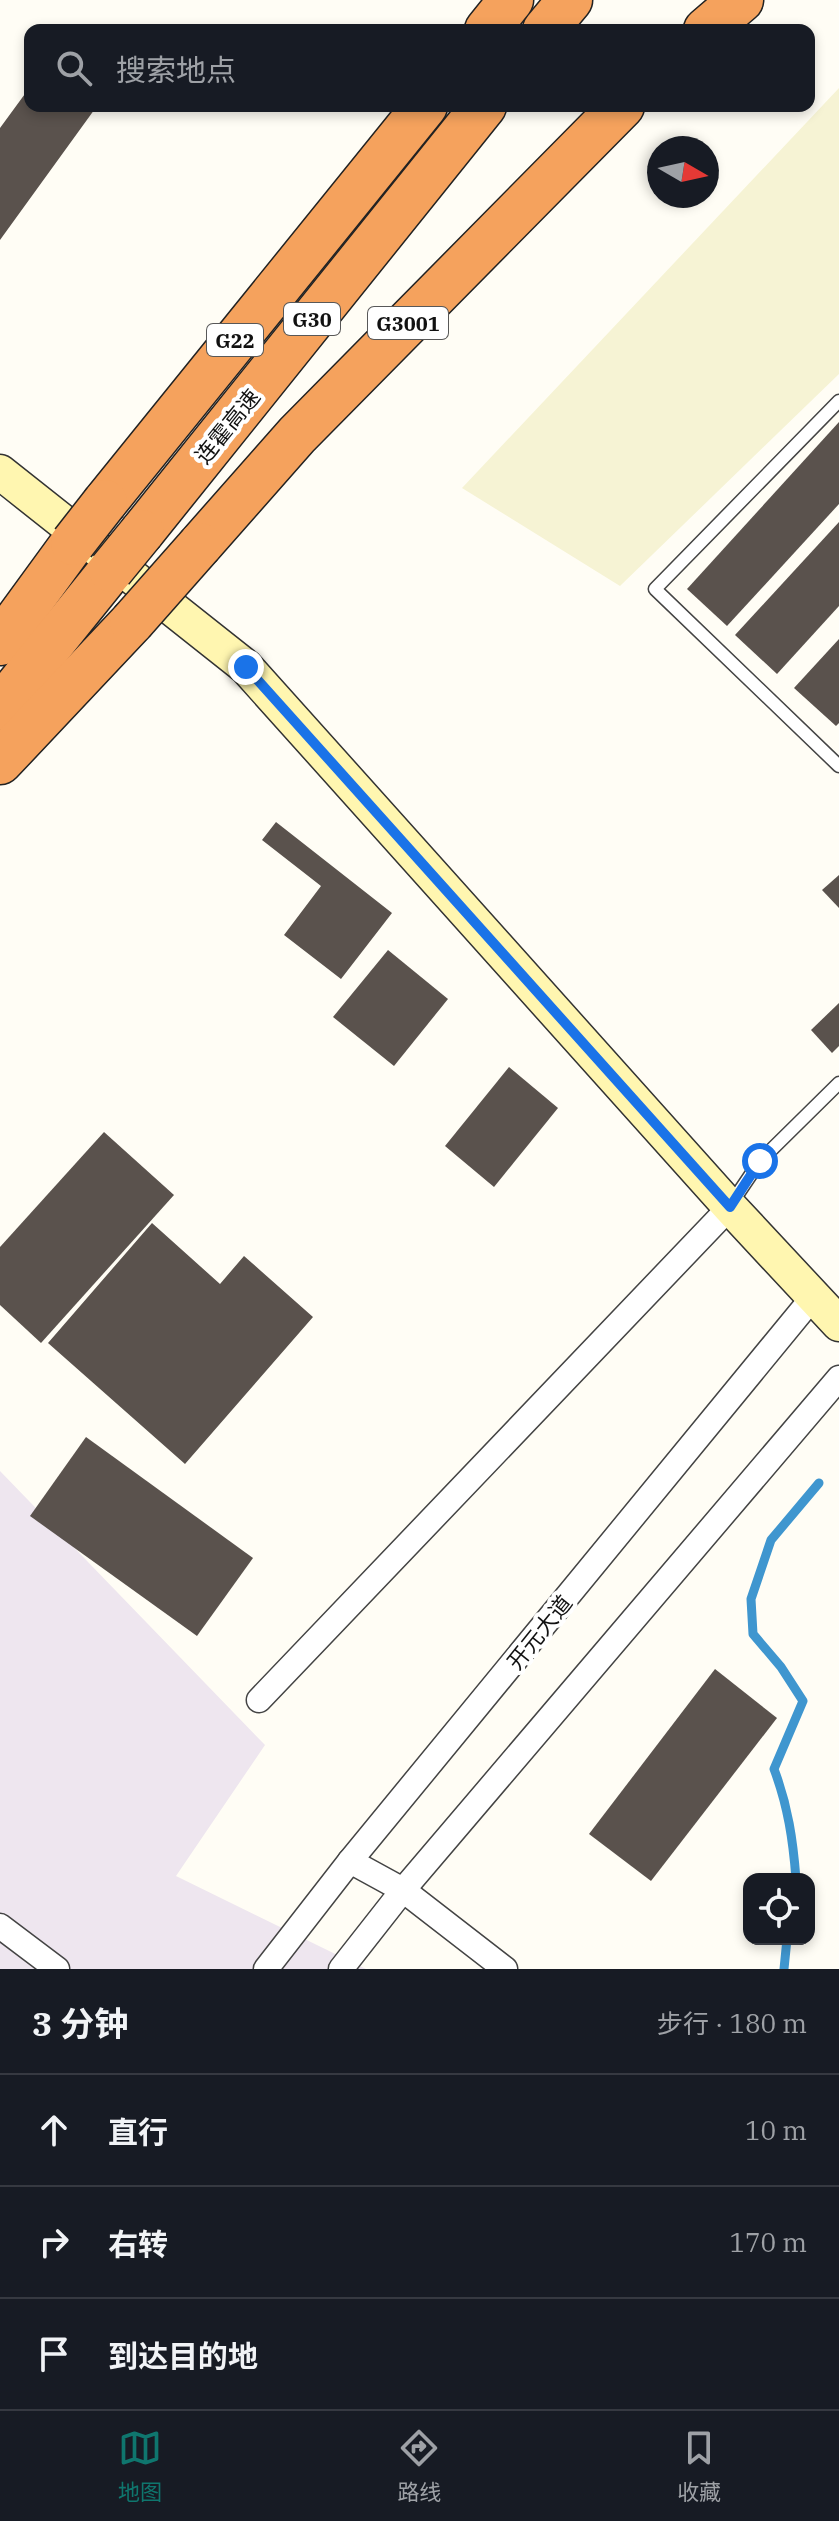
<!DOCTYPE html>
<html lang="zh">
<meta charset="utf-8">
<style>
body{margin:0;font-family:"IBM Plex Serif","Noto Sans SC",serif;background:#242831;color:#f1f3f6}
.controls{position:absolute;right:24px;bottom:24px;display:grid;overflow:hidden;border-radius:16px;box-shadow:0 4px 12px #0003}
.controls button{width:72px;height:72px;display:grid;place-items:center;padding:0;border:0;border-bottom:2px solid #363941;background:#171b24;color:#f1f3f6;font:40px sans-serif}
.compass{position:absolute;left:647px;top:136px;width:72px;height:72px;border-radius:50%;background:#171b24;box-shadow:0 4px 12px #0003;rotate:99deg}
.stop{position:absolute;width:24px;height:24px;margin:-18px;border:6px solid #1a73e8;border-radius:50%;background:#fff}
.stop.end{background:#1a73e8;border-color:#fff;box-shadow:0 2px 8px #0008}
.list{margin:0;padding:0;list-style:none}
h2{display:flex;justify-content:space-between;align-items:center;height:104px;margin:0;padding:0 32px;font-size:34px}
h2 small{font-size:26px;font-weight:400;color:#9ea1a6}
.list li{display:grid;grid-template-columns:52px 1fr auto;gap:24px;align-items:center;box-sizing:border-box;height:112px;padding:0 32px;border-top:2px solid #363941}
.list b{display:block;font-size:30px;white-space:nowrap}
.list em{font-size:26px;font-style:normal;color:#9ea1a6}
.icon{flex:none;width:44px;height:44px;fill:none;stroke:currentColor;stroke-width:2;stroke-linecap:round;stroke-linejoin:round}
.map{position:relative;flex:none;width:839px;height:1969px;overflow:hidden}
.search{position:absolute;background:#171b24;box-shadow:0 4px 12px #0003;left:24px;right:24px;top:24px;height:88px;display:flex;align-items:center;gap:20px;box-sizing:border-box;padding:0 28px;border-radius:16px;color:#9ea1a6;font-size:30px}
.sheet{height:440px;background:#171b24}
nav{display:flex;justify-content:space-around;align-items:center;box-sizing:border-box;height:112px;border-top:2px solid #363941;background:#171b24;font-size:22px;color:#9ea1a6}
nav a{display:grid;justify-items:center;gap:4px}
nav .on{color:#0f766e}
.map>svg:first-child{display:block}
.industrial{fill:#eee6ef}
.farmland{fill:#f6f3d4}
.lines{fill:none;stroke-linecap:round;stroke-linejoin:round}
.stream{stroke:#3f96cf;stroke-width:9}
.building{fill:#5a524d}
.lane-casing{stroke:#444;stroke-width:15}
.street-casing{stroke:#444;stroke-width:27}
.secondary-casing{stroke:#333;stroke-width:37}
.highway-casing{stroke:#222;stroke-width:47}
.lane{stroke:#fff;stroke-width:12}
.street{stroke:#fff;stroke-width:24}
.secondary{stroke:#fff6b0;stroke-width:34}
.highway{stroke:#f5a25d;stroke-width:44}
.highway-bridge-casing{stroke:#222;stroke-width:47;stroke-linecap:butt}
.highway-bridge{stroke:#f5a25d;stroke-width:44}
.route{stroke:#1a73e8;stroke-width:10}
.labels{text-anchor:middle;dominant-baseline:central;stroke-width:8;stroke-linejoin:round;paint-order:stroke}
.shield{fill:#fff;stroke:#585858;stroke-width:2}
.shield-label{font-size:20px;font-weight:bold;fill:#111}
.street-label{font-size:22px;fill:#111;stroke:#fff}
</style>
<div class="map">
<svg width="839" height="1969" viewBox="0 0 839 1969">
<rect width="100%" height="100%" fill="#fffdf5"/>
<polygon class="industrial" points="0,1471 265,1745 176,1876 366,1969 0,1969"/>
<polygon class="farmland" points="839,88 839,374 620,586 462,488"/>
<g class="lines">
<g class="stream">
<path d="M 796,1879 C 793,1840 788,1806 774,1769 L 803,1701 L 781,1667 L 753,1634 L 751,1599 L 771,1540 L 819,1483"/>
<polyline points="784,1969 787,1939"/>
</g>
</g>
<g class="building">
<polygon points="30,87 30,106 97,106 0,240 0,128"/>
<polygon points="839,422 839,504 727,626 687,589"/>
<polygon points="839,522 839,606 777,674 735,635"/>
<polygon points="839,639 839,723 836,726 794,688"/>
<polygon points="276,822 392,913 341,979 284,935 321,886 262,840"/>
<polygon points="839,875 839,908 822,890"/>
<polygon points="388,950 448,999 394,1066 333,1017"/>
<polygon points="839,1003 839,1046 832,1053 811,1030"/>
<polygon points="509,1067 558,1108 494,1187 445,1146"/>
<polygon points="104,1132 174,1195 41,1343 0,1305 0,1247"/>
<polygon points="152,1223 220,1284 244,1256 313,1317 185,1464 48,1343"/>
<polygon points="86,1437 253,1558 197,1636 30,1516"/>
<polygon points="715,1669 777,1718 651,1881 589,1834"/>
</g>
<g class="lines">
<g class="lane-casing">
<g id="lane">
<polyline points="839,401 655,589 839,766"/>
<polyline points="731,1204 760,1161 839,1083"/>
</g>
</g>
<g class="street-casing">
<g id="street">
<polyline points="259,1700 730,1207"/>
<polyline points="350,1861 403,1890 505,1969"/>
<polyline points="0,1926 57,1969"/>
<polyline points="266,1969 350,1861 814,1296"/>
<polyline points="341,1969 403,1890 839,1378"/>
</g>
</g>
<g class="secondary-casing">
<polyline id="secondary" points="0,472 246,667 730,1207 839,1324"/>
</g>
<g class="highway-casing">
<g id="highway">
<polyline points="487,30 511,0"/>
<polyline points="545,30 570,0"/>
<polyline points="706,30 741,0"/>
<polyline points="105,502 425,106"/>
<polyline points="142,532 484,106"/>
<polyline points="200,545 297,435 622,106"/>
<polyline points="0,643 73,543"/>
<polyline points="0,708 111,570"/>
<polyline points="0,762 132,622"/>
</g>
</g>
<use href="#lane" class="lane"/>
<use href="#street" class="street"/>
<use href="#secondary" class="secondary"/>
<use href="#highway" class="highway"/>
<g class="highway-bridge-casing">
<g id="highway-bridge">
<polyline points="73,543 105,502"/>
<polyline points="111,570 142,532"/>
<polyline points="132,622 200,545"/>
</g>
</g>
<use href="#highway-bridge" class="highway-bridge"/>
</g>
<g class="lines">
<polyline class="route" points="246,667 730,1207 760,1161"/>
</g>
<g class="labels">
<g class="shield">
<rect x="284" y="303" width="56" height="32" rx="6"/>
<rect x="368" y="307" width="80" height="32" rx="6"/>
<rect x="207" y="324" width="56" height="32" rx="6"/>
</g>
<g class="shield-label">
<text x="312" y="319">G30</text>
<text x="408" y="323">G3001</text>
<text x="235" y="340">G22</text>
</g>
<g class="street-label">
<text transform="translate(227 426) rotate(-51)">连霍高速</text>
<text transform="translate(539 1632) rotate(-51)">开元大道</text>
</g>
</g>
</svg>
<div class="controls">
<button><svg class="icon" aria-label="locate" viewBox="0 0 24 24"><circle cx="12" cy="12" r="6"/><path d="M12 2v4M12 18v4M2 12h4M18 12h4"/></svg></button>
</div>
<svg class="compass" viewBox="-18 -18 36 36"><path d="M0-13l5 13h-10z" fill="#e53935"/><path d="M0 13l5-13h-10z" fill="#9ea1a6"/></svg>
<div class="stop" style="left:760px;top:1161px"></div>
<div class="stop end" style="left:246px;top:667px"></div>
<div class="search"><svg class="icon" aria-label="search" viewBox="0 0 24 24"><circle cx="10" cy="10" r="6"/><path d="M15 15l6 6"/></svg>搜索地点</div>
</div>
<section class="sheet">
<h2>3 分钟<small>步行 · 180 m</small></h2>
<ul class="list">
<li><svg class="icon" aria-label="ahead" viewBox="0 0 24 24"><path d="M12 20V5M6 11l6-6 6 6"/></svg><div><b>直行</b></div><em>10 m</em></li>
<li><svg class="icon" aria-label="right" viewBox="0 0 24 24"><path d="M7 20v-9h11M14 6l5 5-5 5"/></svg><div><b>右转</b></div><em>170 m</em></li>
<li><svg class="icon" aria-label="arrive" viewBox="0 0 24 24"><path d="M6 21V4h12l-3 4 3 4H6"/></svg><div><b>到达目的地</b></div></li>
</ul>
</section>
<nav>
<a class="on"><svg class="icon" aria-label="map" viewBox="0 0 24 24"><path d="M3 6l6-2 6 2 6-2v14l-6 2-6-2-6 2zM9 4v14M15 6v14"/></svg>地图</a>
<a><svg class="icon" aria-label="directions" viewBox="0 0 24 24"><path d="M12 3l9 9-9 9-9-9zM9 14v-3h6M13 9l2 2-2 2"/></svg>路线</a>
<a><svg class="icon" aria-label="saved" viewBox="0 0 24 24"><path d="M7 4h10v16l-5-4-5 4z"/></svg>收藏</a>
</nav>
